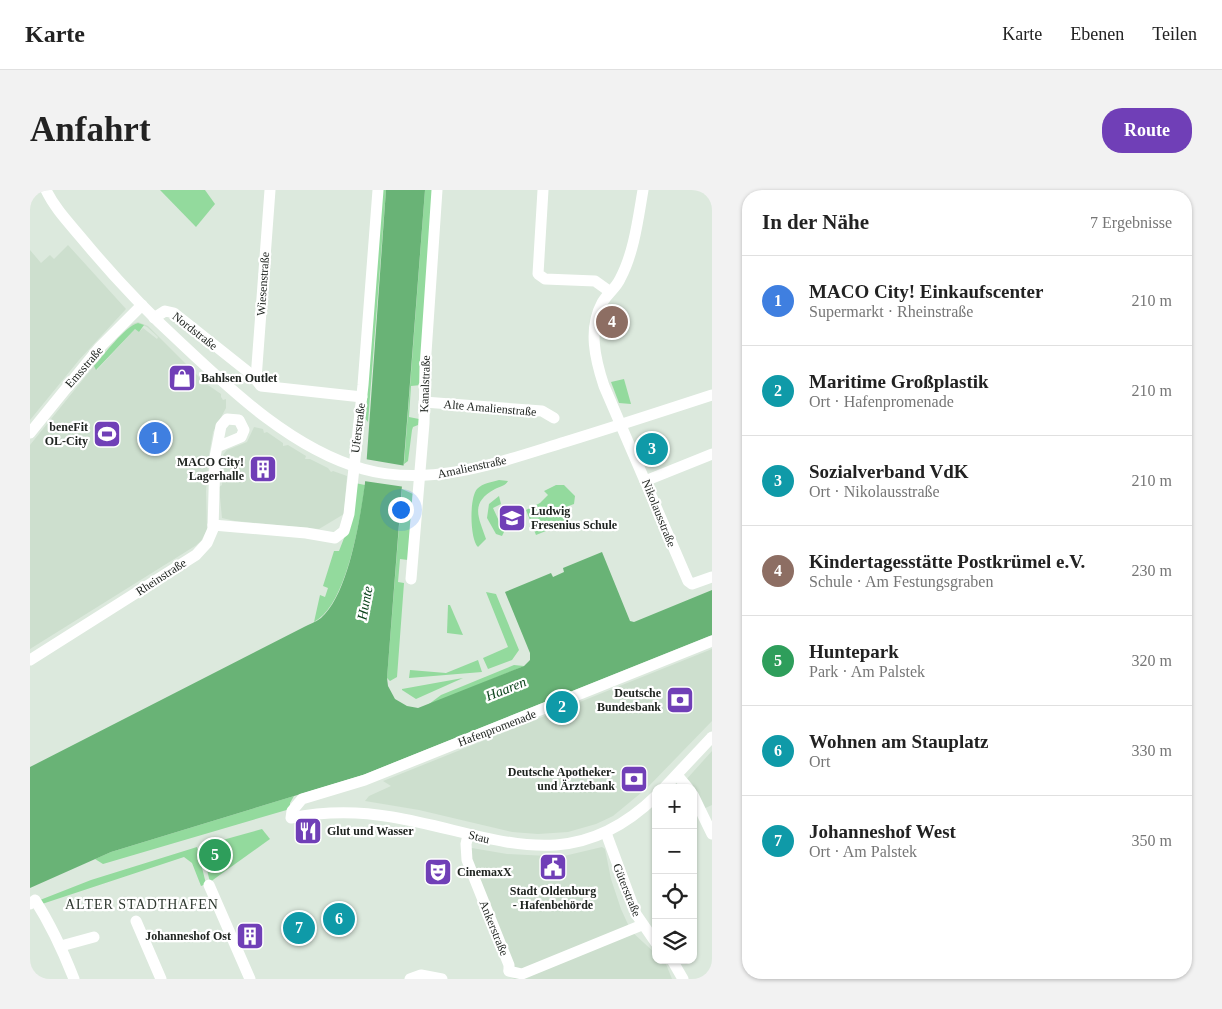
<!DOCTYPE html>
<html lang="de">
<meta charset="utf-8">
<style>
body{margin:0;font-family:"Times New Roman",serif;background:#f2f2f2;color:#222}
.controls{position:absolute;right:15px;bottom:15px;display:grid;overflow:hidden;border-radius:10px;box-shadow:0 1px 4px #0004}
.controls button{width:45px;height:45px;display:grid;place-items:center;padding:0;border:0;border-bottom:1px solid #e0e0e0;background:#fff;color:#222;font:25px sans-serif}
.you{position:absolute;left:370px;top:319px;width:18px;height:18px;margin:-12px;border:4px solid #fff;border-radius:50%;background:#1a73e8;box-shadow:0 0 0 8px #1a73e833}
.badge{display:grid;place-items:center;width:32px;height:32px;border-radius:50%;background:#703fb7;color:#fff;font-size:16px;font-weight:700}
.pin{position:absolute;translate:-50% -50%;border:2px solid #fff;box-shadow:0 1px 5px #0006}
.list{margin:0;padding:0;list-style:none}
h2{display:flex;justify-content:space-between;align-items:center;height:65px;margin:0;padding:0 20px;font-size:21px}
h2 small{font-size:16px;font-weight:400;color:#767676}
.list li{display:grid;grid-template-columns:32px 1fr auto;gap:15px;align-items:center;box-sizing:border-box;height:90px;padding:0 20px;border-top:1px solid #e0e0e0}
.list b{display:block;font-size:19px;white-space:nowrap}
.list p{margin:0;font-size:16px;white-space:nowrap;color:#767676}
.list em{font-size:16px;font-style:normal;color:#767676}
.icon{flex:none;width:28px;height:28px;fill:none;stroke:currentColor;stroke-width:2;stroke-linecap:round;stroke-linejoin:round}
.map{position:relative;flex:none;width:682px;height:789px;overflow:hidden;border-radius:20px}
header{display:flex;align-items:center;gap:30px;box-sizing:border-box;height:70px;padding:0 25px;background:#fff;border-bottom:1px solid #e0e0e0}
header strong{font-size:24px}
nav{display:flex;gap:28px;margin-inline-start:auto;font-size:18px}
.intro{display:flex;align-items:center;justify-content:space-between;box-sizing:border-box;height:120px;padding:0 30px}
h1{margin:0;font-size:35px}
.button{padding:12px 22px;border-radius:20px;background:#703fb7;color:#fff;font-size:18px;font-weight:700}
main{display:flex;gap:30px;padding:0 30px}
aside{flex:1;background:#fff;border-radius:20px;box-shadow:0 1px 4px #0004}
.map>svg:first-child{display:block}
.built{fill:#cddfce;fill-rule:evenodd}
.green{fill:#93da9d}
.water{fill:#69b376}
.pier{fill:#dce9dd}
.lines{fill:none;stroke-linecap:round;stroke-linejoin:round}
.minor{stroke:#fff;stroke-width:11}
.labels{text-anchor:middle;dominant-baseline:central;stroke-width:4.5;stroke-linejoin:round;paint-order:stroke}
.street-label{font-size:12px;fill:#202521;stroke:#fff}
.poi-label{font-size:12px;font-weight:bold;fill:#202521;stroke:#fff;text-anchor:end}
.water-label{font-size:14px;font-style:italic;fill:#0b431b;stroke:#fff}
.neighbourhood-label{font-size:14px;letter-spacing:1px;fill:#2c362d;stroke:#fff}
</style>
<header>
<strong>Karte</strong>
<nav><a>Karte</a><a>Ebenen</a><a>Teilen</a></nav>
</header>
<div class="intro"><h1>Anfahrt</h1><a class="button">Route</a></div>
<main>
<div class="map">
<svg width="682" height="789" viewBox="0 0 682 789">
<rect width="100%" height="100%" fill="#dce9dd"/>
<g class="built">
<polygon points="38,55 96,119 49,170 0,230 0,60 11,73 20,65 24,69"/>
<path d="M 108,132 L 118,136 L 175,193 L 191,204 L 191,207 L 193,210 L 196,209 L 196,218 L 183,242 L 179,265 L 176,301 L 177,340 L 171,351 L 165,356 L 0,459 L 0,255 L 64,176 L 102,134 ZM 108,133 L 117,137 L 128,147 L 127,149 L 113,138 L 109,142 L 105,139 L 67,180 L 65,176 L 96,141 Z"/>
<polygon points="224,237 233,239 234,243 237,242 253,253 253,256 258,255 276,266 275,269 280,269 298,278 301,282 303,281 317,286 314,324 289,339 205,331 192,328 189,297 192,295 193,265 197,260 217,252"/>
<polygon points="682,459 682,531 617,598 583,626 566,634 538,642 508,644 482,642 389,620 335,611 339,606 361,596 353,591"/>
<polygon points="682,561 682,615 671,620 654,592"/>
<polygon points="436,657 477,664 518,666 534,666 572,657 575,659 581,689 591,719 601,741 626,764 626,770 632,770 636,774 642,789 482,789 485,788"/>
</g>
<g class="green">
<polygon points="130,0 175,0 185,14 166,37"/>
<polygon points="350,0 356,0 338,232 331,224"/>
<polygon points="395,0 403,0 391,195 381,196 379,227 389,229 388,235 383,237 382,240 378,271 374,274"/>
<path d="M 108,133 L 114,135 L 109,142 L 105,139 L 66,180 L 64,176 C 74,165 94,137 108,133 Z"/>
<polygon points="594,189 601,214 589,213 581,192"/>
<path d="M 469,290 L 478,291 C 475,296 471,296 465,299 C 439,313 449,328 456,349 L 448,357 C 440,350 439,308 447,299 C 453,293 462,292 469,290 Z"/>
<path d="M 325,293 L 335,295 C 330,329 317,415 284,432 L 290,405 L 295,407 L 298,398 L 293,396 L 304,361 L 309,361 L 323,325 Z"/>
<polygon points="526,295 534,295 545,306 544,314 533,318 538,332 506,345 496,320 510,313 518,305 514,301"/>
<polygon points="372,299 383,304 378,370 370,369 368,392 374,393 367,487 360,491 357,488"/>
<polygon points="469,306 471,314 463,318 474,342 472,346 466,344 457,328 459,314"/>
<polygon points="456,402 466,404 489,460 482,470 458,479 453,468 478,457"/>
<polygon points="418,415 420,415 433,445 417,443"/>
<polygon points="448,470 452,482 379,488 380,480 416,483"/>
<polygon points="484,475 494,476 395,517 411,505"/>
<polygon points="433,488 386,509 372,500 372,499"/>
<polygon points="264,606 260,613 260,619 73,674 65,669 81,662"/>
<polygon points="232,639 240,649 180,692 171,656"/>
<polygon points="167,657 176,694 171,696 162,673 154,667 12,714 10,710 61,690"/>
</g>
<path class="water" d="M 356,0 L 395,0 L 357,488 L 358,496 L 365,509 L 377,516 L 388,518 L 494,476 L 500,470 L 500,463 L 475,402 L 521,383 L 523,387 L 534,382 L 533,378 L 572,362 L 600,431 L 604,432 L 682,400 L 682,445 L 333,585 L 81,662 L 0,698 L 0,577 L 274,437 C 279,434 286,432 291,428 C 319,404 330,328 335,293 Z"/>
<polygon class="pier" points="334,265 335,269 376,276 375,297 334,291 332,293"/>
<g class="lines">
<g class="minor">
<path d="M 16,0 C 25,19 40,34 54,51 C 84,87 117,122 152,154 C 204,203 263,259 333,279 C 401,298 470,272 535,252 C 584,237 633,221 682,205"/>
<polyline points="513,0 508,84 515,89 565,91 579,101"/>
<path d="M 613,0 C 608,29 604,63 590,89 C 586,98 577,104 572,113 C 558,139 565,169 574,196 L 658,391 L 662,394 L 682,387"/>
<polyline points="124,128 135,121 144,123 222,185 231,196 332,207"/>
<polyline points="226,189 240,0"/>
<polyline points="394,212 512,221 524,228"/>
<polyline points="0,243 69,158 112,115"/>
<polyline points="615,291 682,264"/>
<polyline points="183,335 276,343 305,348 314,341 319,324 333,195 348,0"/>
<polyline points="381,389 394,233 395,178 407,0"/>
<polyline points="0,470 166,365 177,353 183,339 185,267 191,236 197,229 209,230 214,240 211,247 187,257"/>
<polyline points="647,585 658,598"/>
<polyline points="634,598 682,547"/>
<polyline points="663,605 682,644"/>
<path d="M 626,606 C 539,691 463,644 362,627 C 328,621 295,621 261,628 L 262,621 L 272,609 L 335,590 L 682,451"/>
<polyline points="576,643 606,724 626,753"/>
<polyline points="438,645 436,654 437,670 479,775 479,781"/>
<polyline points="179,695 220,789"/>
<path d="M 0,714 L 5,710 C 21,735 33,761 44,789"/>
<polyline points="106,731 131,789"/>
<polyline points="31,756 64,747"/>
<polyline points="642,770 653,789"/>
<polyline points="479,781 492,784 612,735"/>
<polyline points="380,789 391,785 412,789"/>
</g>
</g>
<defs>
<g id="shop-square" transform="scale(1.4375)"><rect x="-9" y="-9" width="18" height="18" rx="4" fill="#703fb7" stroke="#fff"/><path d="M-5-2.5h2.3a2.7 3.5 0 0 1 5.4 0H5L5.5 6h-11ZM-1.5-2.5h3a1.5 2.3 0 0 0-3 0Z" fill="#fff"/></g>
<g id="stadium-square" transform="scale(1.4375)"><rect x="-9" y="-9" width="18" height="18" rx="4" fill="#703fb7" stroke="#fff"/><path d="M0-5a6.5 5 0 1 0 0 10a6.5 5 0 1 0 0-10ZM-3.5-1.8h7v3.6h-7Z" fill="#fff"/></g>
<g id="building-square" transform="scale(1.4375)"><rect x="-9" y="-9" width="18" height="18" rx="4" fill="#703fb7" stroke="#fff"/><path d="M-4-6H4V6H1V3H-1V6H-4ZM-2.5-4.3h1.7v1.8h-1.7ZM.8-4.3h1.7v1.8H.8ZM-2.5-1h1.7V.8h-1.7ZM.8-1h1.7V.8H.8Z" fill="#fff"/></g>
<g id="university-square" transform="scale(1.4375)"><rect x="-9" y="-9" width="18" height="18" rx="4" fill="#703fb7" stroke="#fff"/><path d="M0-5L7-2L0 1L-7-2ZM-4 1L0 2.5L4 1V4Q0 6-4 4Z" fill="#fff"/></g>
<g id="bank-square" transform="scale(1.4375)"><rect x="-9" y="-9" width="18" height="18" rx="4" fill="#703fb7" stroke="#fff"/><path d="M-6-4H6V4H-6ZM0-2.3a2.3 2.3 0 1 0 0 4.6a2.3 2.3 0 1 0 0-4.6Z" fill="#fff"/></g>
<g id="restaurant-square" transform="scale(1.4375)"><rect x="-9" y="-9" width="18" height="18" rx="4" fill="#703fb7" stroke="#fff"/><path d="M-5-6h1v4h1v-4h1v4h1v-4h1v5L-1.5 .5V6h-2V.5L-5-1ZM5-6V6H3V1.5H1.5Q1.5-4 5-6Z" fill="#fff"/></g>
<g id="civic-square" transform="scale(1.4375)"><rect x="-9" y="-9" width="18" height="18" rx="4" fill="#703fb7" stroke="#fff"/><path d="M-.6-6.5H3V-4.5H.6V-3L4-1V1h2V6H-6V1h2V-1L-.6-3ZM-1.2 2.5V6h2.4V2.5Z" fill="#fff"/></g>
<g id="theatre-square" transform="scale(1.4375)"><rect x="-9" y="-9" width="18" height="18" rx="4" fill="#703fb7" stroke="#fff"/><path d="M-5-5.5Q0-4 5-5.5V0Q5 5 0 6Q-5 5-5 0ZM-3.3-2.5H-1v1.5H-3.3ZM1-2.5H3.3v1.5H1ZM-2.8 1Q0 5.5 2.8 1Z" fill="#fff"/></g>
</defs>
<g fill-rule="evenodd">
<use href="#shop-square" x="152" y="188"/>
<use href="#stadium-square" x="77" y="244"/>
<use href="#building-square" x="233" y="279"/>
<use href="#university-square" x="482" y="328"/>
<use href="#bank-square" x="650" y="510"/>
<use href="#bank-square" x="604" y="589"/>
<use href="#restaurant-square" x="278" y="641"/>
<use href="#civic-square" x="523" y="677"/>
<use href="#theatre-square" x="408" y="682"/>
<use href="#building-square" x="220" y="746"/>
</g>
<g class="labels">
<g class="street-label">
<text transform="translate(233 94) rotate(-86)">Wiesenstraße</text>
<text transform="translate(165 141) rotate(38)">Nordstraße</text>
<text transform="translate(54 177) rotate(-49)">Emsstraße</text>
<text transform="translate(395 194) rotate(-88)">Kanalstraße</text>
<text transform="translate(460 218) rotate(5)">Alte Amalienstraße</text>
<text transform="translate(328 238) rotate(-83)">Uferstraße</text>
<text transform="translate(442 277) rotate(-12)">Amalienstraße</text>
<text transform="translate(629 323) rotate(68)">Nikolausstraße</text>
<text transform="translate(131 387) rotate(-33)">Rheinstraße</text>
<text transform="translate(467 538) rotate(-21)">Hafenpromenade</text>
<text transform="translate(449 647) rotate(14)">Stau</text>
<text transform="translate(597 700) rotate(68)">Güterstraße</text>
<text transform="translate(464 738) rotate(68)">Ankerstraße</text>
</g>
<g class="poi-label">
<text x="171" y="188" text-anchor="start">Bahlsen Outlet</text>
<text x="58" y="237">beneFit<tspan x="58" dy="14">OL-City</tspan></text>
<text x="214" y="272">MACO City!<tspan x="214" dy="14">Lagerhalle</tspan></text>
<text x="501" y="321" text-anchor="start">Ludwig<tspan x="501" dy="14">Fresenius Schule</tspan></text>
<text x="631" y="503">Deutsche<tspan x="631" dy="14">Bundesbank</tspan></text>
<text x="585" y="582">Deutsche Apotheker-<tspan x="585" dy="14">und Ärztebank</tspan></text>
<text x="297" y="641" text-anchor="start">Glut und Wasser</text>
<text x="427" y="682" text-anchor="start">CinemaxX</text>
<text x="523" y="701" text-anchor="middle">Stadt Oldenburg<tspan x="523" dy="14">- Hafenbehörde</tspan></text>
<text x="201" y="746">Johanneshof Ost</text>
</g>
<g class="water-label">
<text transform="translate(335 413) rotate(-79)">Hunte</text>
<text transform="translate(476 499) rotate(-22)">Haaren</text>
</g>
<g class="neighbourhood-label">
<text x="112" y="714">ALTER STADTHAFEN</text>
</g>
</g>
</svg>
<div class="controls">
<button>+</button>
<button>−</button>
<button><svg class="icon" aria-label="locate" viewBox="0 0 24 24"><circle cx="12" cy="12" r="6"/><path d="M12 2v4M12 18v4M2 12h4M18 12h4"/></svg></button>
<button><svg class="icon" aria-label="layers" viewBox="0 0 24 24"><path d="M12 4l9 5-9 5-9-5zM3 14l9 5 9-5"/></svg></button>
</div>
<div class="you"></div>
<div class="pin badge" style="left:125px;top:248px;background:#3f7fe0">1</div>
<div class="pin badge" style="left:532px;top:517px;background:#0f9aa8">2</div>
<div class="pin badge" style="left:622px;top:259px;background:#0f9aa8">3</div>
<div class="pin badge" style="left:582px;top:132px;background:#8d6e63">4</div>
<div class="pin badge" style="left:185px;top:665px;background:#2e9e5b">5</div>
<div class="pin badge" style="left:309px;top:729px;background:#0f9aa8">6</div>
<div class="pin badge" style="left:269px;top:738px;background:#0f9aa8">7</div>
</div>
<aside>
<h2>In der Nähe<small>7 Ergebnisse</small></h2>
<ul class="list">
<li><span class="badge" style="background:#3f7fe0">1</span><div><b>MACO City! Einkaufscenter</b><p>Supermarkt · Rheinstraße</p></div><em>210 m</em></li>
<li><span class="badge" style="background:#0f9aa8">2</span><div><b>Maritime Großplastik</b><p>Ort · Hafenpromenade</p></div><em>210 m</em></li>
<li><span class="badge" style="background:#0f9aa8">3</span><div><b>Sozialverband VdK</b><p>Ort · Nikolausstraße</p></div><em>210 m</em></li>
<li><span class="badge" style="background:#8d6e63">4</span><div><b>Kindertagesstätte Postkrümel e.V.</b><p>Schule · Am Festungsgraben</p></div><em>230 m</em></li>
<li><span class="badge" style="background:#2e9e5b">5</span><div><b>Huntepark</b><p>Park · Am Palstek</p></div><em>320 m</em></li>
<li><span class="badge" style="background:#0f9aa8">6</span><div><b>Wohnen am Stauplatz</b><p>Ort</p></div><em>330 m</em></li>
<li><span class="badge" style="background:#0f9aa8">7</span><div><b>Johanneshof West</b><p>Ort · Am Palstek</p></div><em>350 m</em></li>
</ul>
</aside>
</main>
